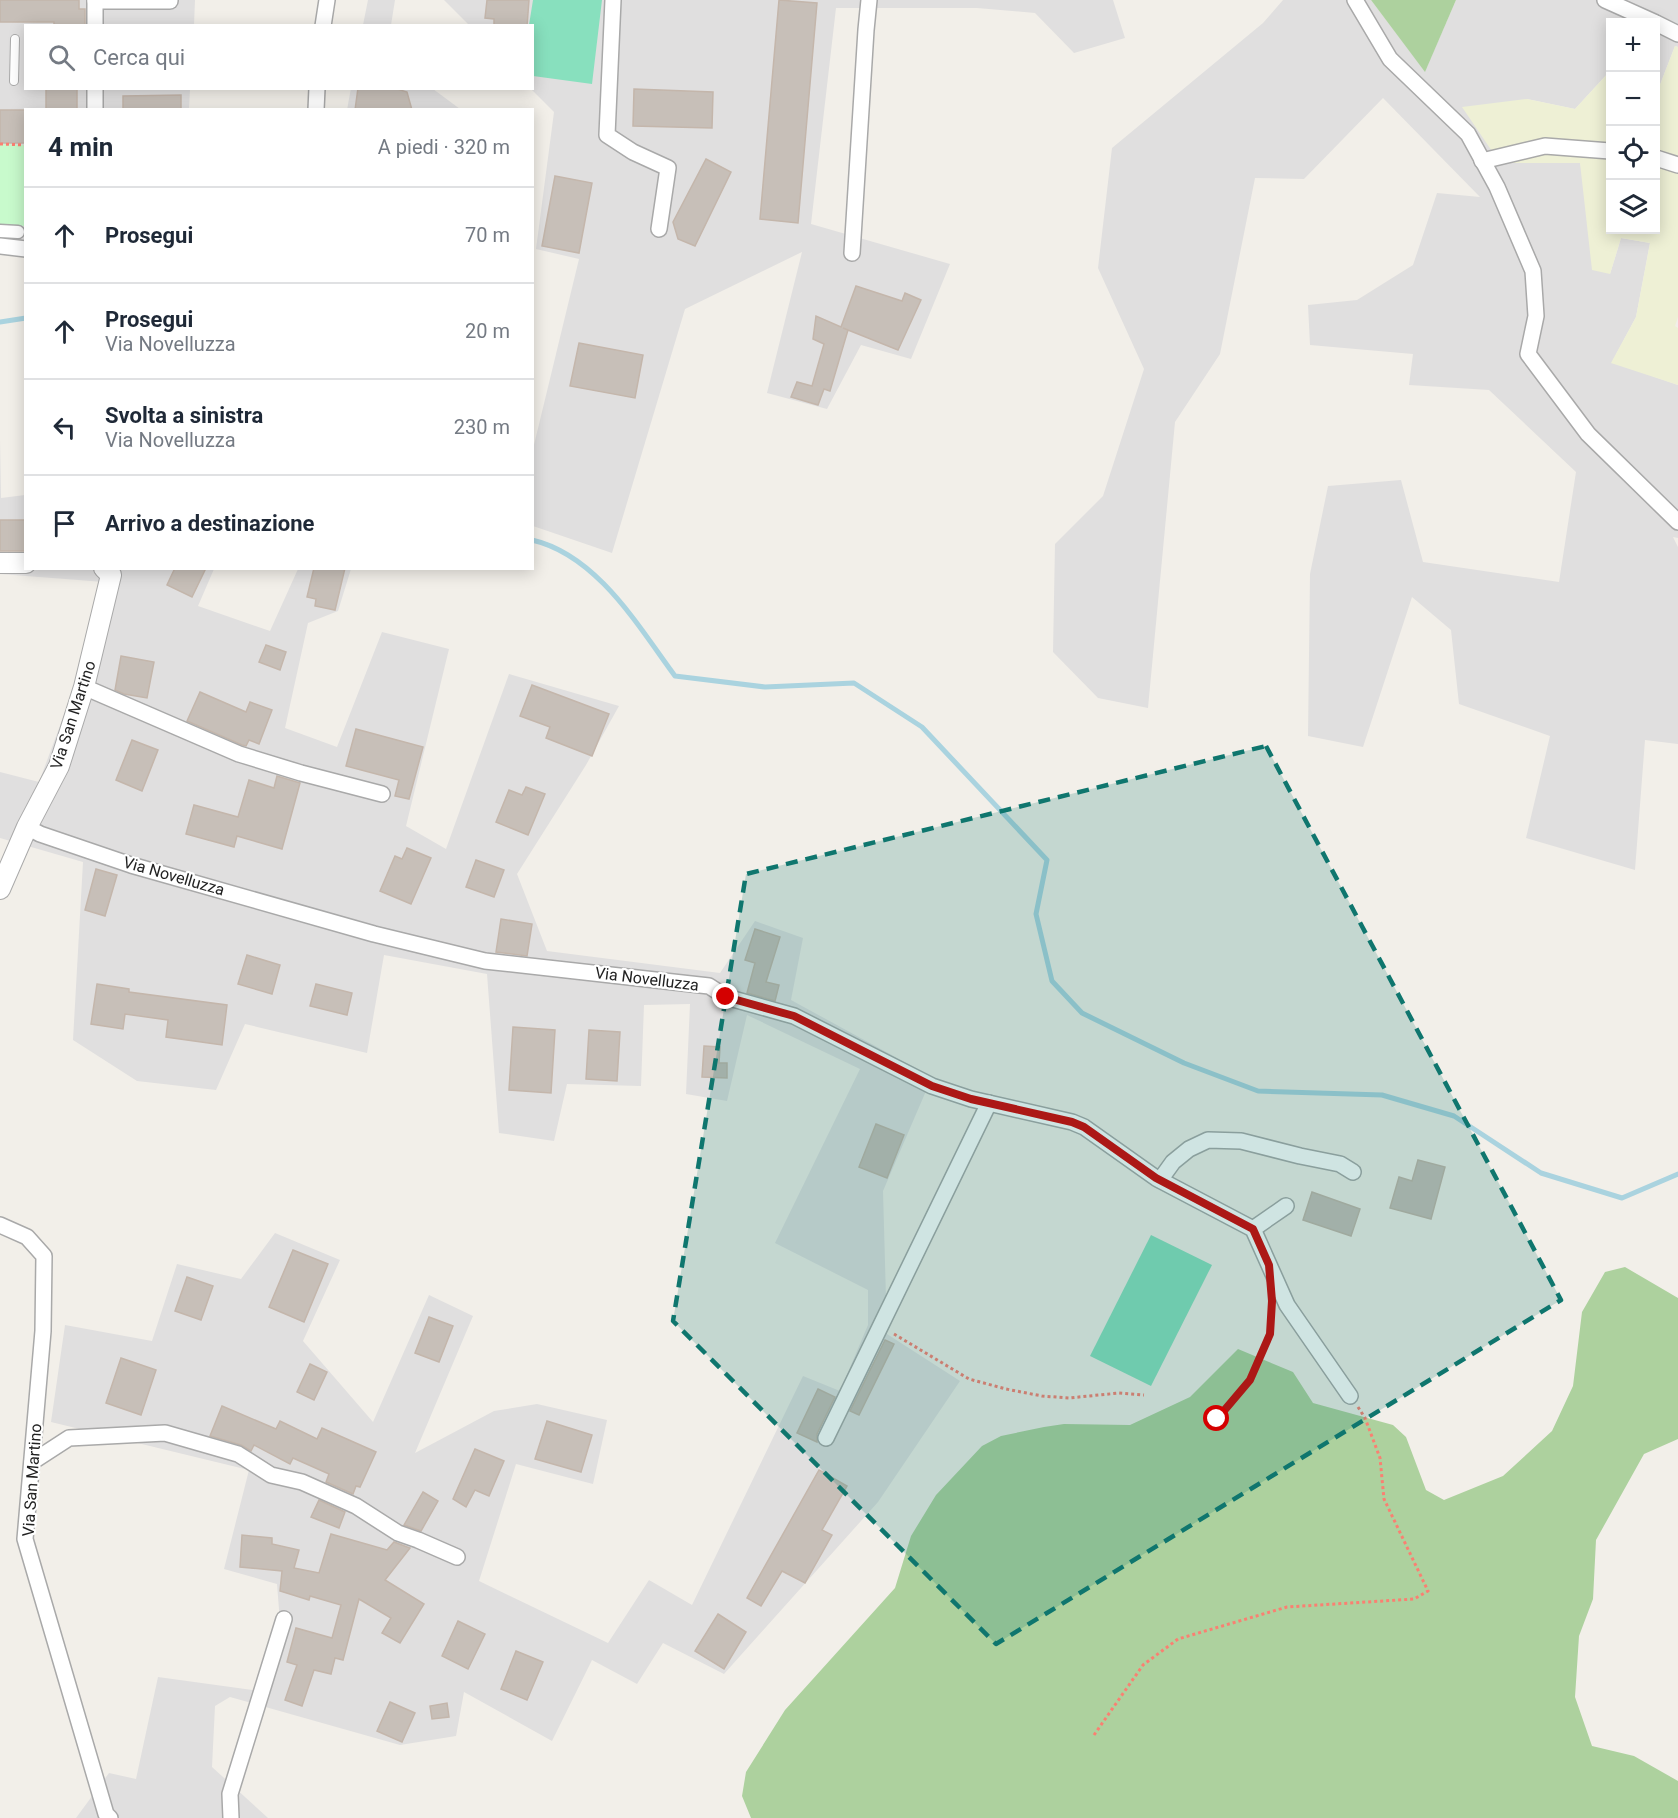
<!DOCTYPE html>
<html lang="it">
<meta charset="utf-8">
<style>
body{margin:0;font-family:Roboto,sans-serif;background:#f6f6f7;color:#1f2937}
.controls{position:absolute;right:18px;top:18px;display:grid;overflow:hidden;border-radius:0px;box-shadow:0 3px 15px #0003}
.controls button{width:54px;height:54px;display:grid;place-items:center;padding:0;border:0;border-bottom:2px solid #e0e1e3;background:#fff;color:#1f2937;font:30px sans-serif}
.stop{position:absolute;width:18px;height:18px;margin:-14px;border:4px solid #d40000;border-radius:50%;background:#fff}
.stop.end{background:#d40000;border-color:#fff;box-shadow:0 2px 6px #0008}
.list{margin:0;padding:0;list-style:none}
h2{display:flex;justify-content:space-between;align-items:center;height:78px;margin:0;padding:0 24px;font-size:26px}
h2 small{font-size:20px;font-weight:400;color:#747a83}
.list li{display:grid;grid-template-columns:39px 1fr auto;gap:18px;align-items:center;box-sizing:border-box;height:96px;padding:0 24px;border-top:2px solid #e0e1e3}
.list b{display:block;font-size:22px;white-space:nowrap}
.list p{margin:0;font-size:20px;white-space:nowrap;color:#747a83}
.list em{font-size:20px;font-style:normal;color:#747a83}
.icon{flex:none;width:33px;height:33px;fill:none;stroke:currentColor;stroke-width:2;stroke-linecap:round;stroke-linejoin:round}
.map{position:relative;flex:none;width:1678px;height:1818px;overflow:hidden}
.search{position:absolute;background:#fff;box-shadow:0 3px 15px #0003;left:24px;top:24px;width:510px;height:66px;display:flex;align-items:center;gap:15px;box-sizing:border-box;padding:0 21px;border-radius:0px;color:#747a83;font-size:22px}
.panel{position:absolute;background:#fff;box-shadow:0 3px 15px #0003;left:24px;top:108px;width:510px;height:462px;border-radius:0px}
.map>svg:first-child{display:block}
.residential{fill:#e0dfdf}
.farmland{fill:#eef0d5}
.forest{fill:#add19e}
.park{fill:#c8facc}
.pitch{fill:#88e0be}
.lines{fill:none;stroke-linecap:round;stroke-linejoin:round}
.stream{stroke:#aad3df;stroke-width:5}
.building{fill:#c7bfb8;stroke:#c4b6ab;stroke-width:1.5}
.service-casing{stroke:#a9a9a9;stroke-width:10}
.pedestrian-casing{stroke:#a9a9a9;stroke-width:15}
.minor-casing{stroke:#a9a9a9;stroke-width:18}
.tertiary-casing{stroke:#a9a9a9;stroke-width:22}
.path{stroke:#fa8072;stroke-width:3;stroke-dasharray:3 3;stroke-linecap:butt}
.service{stroke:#fff;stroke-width:8}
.pedestrian{stroke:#fff;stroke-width:12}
.minor{stroke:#fff;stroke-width:15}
.tertiary{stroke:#fff;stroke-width:20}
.route{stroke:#d40000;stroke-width:8}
.marked{fill:#0f766e;fill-opacity:0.2;stroke:#0f766e;stroke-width:4.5;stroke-dasharray:12 8;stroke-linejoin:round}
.labels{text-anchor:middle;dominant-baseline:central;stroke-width:4.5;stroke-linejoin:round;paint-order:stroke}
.street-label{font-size:16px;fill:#222;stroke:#fff}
</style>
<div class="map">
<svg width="1678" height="1818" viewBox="0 0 1678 1818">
<rect width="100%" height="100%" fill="#f2efe9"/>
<g class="residential">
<polygon points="0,0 195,0 194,25 26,26 26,88 190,89 189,109 26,110 25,254 0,253"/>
<polygon points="368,0 395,0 391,25 363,25"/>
<polygon points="444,0 1113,0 1125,38 1074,53 1035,13 977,8 836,8 811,224 950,264 911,359 861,345 827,409 767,393 802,252 685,309 612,553 533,526 533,449 579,259 536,249 554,112 531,89 532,26 469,25"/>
<polygon points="1283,0 1371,0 1425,71 1456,0 1678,0 1678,47 1675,46 1656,95 1656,22 1610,22 1610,71 1575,109 1527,99 1500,163 1580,163 1610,274 1621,238 1650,243 1636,317 1612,362 1678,385 1678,538 1673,537 1678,547 1678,744 1645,740 1635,870 1526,838 1550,736 1459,704 1451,630 1412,597 1363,747 1308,736 1310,574 1328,486 1401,480 1423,562 1559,582 1576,472 1489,390 1409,385 1413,354 1310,345 1308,305 1357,300 1413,265 1437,193 1480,197 1383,98 1304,179 1255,178 1220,354 1175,422 1148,708 1098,698 1053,652 1055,544 1103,496 1144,369 1098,268 1112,148 1263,23"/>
<polygon points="351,88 433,89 460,109 347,110"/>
<polygon points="0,439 1,498 25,495 26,568 214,569 198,606 270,631 298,569 351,569 338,611 308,623 285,728 337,747 382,632 449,649 406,826 446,849 509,674 619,706 586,765 517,874 547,951 720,973 755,921 803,938 791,1000 932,1077 883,1191 887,1334 960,1381 878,1502 724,1674 663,1643 637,1684 592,1660 552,1741 464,1692 456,1736 400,1745 230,1697 215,1706 212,1767 268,1818 76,1818 109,1773 136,1779 158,1677 260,1691 280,1622 277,1584 224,1569 249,1470 51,1422 65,1325 152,1341 177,1264 241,1279 275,1233 340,1260 303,1341 373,1422 429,1295 473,1316 415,1453 494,1411 537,1404 607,1420 593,1484 516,1464 479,1581 608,1643 649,1580 692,1605 803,1376 840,1391 868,1325 868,1290 775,1243 860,1069 747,1015 727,1101 686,1094 690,1004 644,1005 641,1086 567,1084 554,1141 499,1133 487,974 384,955 367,1053 245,1024 216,1090 137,1081 73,1040 83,862 0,838 0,772 39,782 77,680 104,582 0,574"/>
</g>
<polygon class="farmland" points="1675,46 1678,47 1678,317 1675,326 1678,328 1678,385 1611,363 1636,317 1650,243 1621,238 1610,274 1592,270 1580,163 1500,163 1462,107 1527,99 1575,109 1610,71 1610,230 1656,230 1656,95"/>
<g class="forest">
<polygon points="1371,0 1456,0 1425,72"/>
<polygon points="1625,1267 1678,1298 1678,1439 1644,1454 1596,1540 1593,1599 1579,1636 1575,1697 1592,1746 1634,1756 1678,1781 1678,1818 751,1818 742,1796 746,1772 785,1710 895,1588 911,1536 936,1495 982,1446 1001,1436 1044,1427 1064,1424 1130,1425 1190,1397 1238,1349 1293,1372 1313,1403 1393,1425 1406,1437 1426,1490 1444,1500 1503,1476 1552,1431 1573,1386 1582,1312 1605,1272"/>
</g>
<polygon class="park" points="0,144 25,145 25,226 0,225"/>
<g class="pitch">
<polygon points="533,0 602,0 592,84 533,76 532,26 529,25"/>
<polygon points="1151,1235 1212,1265 1151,1386 1090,1356"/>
</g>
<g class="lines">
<g class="stream">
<polyline points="0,322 26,318"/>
<path d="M 532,540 C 597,555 638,626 675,676 L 765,687 L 854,683 L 922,727 L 1047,860 L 1036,914 L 1052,981 L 1082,1013 L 1184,1063 L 1258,1091 L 1382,1095 L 1454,1116 L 1541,1173 L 1622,1198 L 1678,1174"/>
</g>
</g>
<g class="building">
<polygon points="0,0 79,0 79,9 85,9 85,26 54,26 54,22 0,22"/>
<polygon points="487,0 529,0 527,26 494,26 494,19 485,18"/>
<polygon points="779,0 817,3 798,223 760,219"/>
<rect x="46" y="88" width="31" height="22"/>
<polygon points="358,88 394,88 407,92 412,110 355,110"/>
<polygon points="634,89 713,92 712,128 633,126"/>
<polygon points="181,95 181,110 123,110 123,96"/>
<rect x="0" y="110" width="26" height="33"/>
<polygon points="706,159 731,172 695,246 678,239 673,222"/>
<polygon points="555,176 592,183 579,253 542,246"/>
<polygon points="856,286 902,301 905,293 921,300 898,350 843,328 848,330 830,391 824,389 818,405 791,397 797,382 812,386 824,344 813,339 816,316 841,327"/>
<polygon points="579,343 643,355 635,398 570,386"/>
<rect x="0" y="520" width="26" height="31"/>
<polygon points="175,568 206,568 192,597 167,585"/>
<polygon points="314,568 345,568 335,610 315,606 316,599 307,597"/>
<polygon points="266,645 286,652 280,670 259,662"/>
<polygon points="121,656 154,662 147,698 124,694 115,690"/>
<polygon points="532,685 609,714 592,756 546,738 550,727 520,716"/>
<polygon points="200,692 246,712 250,702 272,710 259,744 249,740 246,746 242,745 187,721"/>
<polygon points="356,729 423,747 409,799 395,796 399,780 346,766"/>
<polygon points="132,740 158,750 142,791 116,780"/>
<polygon points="277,776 300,783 282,849 237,836 234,847 186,834 194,805 238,817 249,780 274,788"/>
<polygon points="526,787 545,794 528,835 496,822 509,790 522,795"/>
<polygon points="407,848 431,858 411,904 380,891 395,856 402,859"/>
<polygon points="476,860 504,870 494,897 466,887"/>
<polygon points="96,869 117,875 105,916 85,910"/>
<polygon points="501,919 532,924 527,956 496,952"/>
<polygon points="755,929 780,937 766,982 779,985 775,1001 747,993 755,963 745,960"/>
<polygon points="247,955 280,965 272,994 238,984"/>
<polygon points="97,984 129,989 129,992 227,1005 222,1045 166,1037 168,1020 125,1014 123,1029 91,1024"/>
<polygon points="316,984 352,993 347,1015 310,1006"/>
<polygon points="513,1027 555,1030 551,1093 509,1090"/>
<polygon points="589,1030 620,1032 617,1081 586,1079"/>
<polygon points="704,1046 720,1047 719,1063 727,1063 727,1078 702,1077"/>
<polygon points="876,1124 904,1135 887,1178 859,1167"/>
<polygon points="1418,1160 1445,1167 1431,1219 1390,1208 1399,1177 1412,1181"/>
<polygon points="1312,1192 1360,1209 1351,1236 1303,1220"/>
<polygon points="293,1250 328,1264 304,1322 269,1307"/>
<polygon points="187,1277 213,1286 201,1320 175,1311"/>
<polygon points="429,1317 453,1326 439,1362 415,1353"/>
<polygon points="885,1340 894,1344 859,1415 850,1411"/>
<polygon points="121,1358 156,1370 141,1415 106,1403"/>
<polygon points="310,1364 327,1372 314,1400 297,1392"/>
<polygon points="818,1389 835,1397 817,1434 817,1442 797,1433"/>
<polygon points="222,1406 276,1429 280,1421 317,1439 322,1428 376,1452 360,1487 356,1486 353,1494 326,1482 329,1474 293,1458 290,1464 254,1445 251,1451 241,1445 210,1436"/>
<polygon points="547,1421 592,1435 581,1472 535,1459"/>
<polygon points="475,1449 504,1461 489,1496 475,1490 466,1507 453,1499"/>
<polygon points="819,1470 847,1486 822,1530 832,1535 805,1583 782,1571 761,1606 747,1598"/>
<polygon points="423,1492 438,1501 421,1531 404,1525"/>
<polygon points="319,1500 345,1512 339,1528 311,1517"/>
<polygon points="331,1534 387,1550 394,1542 410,1548 385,1580 424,1604 400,1643 382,1633 391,1618 359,1599 343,1660 335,1658 331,1674 314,1670 302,1706 285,1700 297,1665 287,1662 296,1628 332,1638 341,1605 310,1596 309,1600 280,1591 282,1571 240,1567 242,1535 272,1538 272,1544 299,1550 294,1568 319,1573"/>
<polygon points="718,1614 746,1632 724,1669 695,1651"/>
<polygon points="458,1621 485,1634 468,1669 442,1656"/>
<polygon points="516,1651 543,1662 527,1700 501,1689"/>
<polygon points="390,1702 415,1713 402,1742 377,1731"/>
<polygon points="447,1703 449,1717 432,1719 430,1706"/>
</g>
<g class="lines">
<g class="service-casing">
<polyline id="service" points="14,81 15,39"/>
</g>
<g class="pedestrian-casing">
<polyline id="pedestrian" points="0,231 18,232"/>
</g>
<g class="minor-casing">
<g id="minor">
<polyline points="613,0 607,135 633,152 668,168 659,229"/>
<polyline points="1355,0 1390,59 1468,134 1497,187 1533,271 1536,316 1528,354 1588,434 1678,522"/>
<polyline points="1605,0 1654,22"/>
<polyline points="95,1 170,1"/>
<polyline points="1656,23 1678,34"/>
<polyline points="95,26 95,0"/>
<polyline points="323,26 327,0"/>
<polyline points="95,110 95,88"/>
<polyline points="316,110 317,88"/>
<polyline points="1656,158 1678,165"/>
<polyline points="1482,161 1545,146 1610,151"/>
<polyline points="0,246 26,249"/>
<polyline points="852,253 866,30 869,0"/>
<polyline points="84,687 239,754 301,773 382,794"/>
<polyline points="27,827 40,834 131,865 374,934 485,961 709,986 726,997 794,1016 932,1086 971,1099 1072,1122 1084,1127 1156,1178 1253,1229 1287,1305 1350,1396"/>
<polyline points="1160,1180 1173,1162 1189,1149 1208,1140 1241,1141 1300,1156 1340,1164 1353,1172"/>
<polyline points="0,1225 27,1237 44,1256 43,1331 25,1539 106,1814 110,1818"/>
<polyline points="1253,1229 1286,1206"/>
<polyline points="826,1438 989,1103"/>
<polyline points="32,1462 69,1438 165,1433 238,1454 271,1475 302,1482 356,1506 398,1533 418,1540 457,1557"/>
<polyline points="231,1818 230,1794 284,1619"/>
</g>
</g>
<g class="tertiary-casing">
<g id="tertiary">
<polyline points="0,563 26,563"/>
<polyline points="0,889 27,827 59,766 84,687 111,575 104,568"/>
</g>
</g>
<g class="path">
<polyline points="0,144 26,145"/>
<polyline points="894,1334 969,1379 1006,1389 1042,1396 1069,1398 1119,1393 1144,1395"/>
<polyline points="1217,1419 1250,1380 1270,1334 1271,1311"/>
<polyline points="1094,1735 1143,1665 1178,1639 1287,1607 1414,1599 1428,1591 1384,1499 1380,1458 1365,1418 1358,1407"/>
</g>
<use href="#service" class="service"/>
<use href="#pedestrian" class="pedestrian"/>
<use href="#minor" class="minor"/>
<use href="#tertiary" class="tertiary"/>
</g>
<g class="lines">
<polyline class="route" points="726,997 794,1016 932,1086 971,1099 1072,1122 1084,1127 1156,1178 1253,1229 1269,1265 1272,1301 1270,1334 1250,1380 1217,1419"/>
</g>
<path class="marked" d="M 1266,746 L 1561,1300 L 996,1644 L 673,1321 L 746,874 Z"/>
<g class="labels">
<g class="street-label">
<text transform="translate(73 715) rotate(-72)">Via San Martino</text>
<text transform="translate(174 876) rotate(16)">Via Novelluzza</text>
<text transform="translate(647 979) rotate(7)">Via Novelluzza</text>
<text transform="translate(32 1480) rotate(-86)">Via San Martino</text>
</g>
</g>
</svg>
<div class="controls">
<button>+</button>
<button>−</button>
<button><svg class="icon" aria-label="locate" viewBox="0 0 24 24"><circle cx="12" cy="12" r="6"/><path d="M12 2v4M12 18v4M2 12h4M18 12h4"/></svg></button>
<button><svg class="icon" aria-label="layers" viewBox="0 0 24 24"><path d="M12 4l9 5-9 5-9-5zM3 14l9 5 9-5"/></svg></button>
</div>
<div class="stop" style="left:1217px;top:1419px"></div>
<div class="stop end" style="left:726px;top:997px"></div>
<div class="search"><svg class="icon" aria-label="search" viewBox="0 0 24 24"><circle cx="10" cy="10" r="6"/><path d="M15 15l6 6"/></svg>Cerca qui</div>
<section class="panel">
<h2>4 min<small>A piedi · 320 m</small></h2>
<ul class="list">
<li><svg class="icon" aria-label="ahead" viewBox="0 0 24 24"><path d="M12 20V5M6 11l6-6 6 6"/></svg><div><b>Prosegui</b></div><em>70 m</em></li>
<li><svg class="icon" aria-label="ahead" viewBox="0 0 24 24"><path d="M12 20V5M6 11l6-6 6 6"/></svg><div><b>Prosegui</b><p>Via Novelluzza</p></div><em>20 m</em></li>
<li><svg class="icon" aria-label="left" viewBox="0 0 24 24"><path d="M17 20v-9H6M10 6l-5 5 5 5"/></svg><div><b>Svolta a sinistra</b><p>Via Novelluzza</p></div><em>230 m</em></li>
<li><svg class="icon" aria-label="arrive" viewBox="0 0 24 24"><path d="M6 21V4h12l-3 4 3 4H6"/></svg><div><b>Arrivo a destinazione</b></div></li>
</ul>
</section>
</div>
